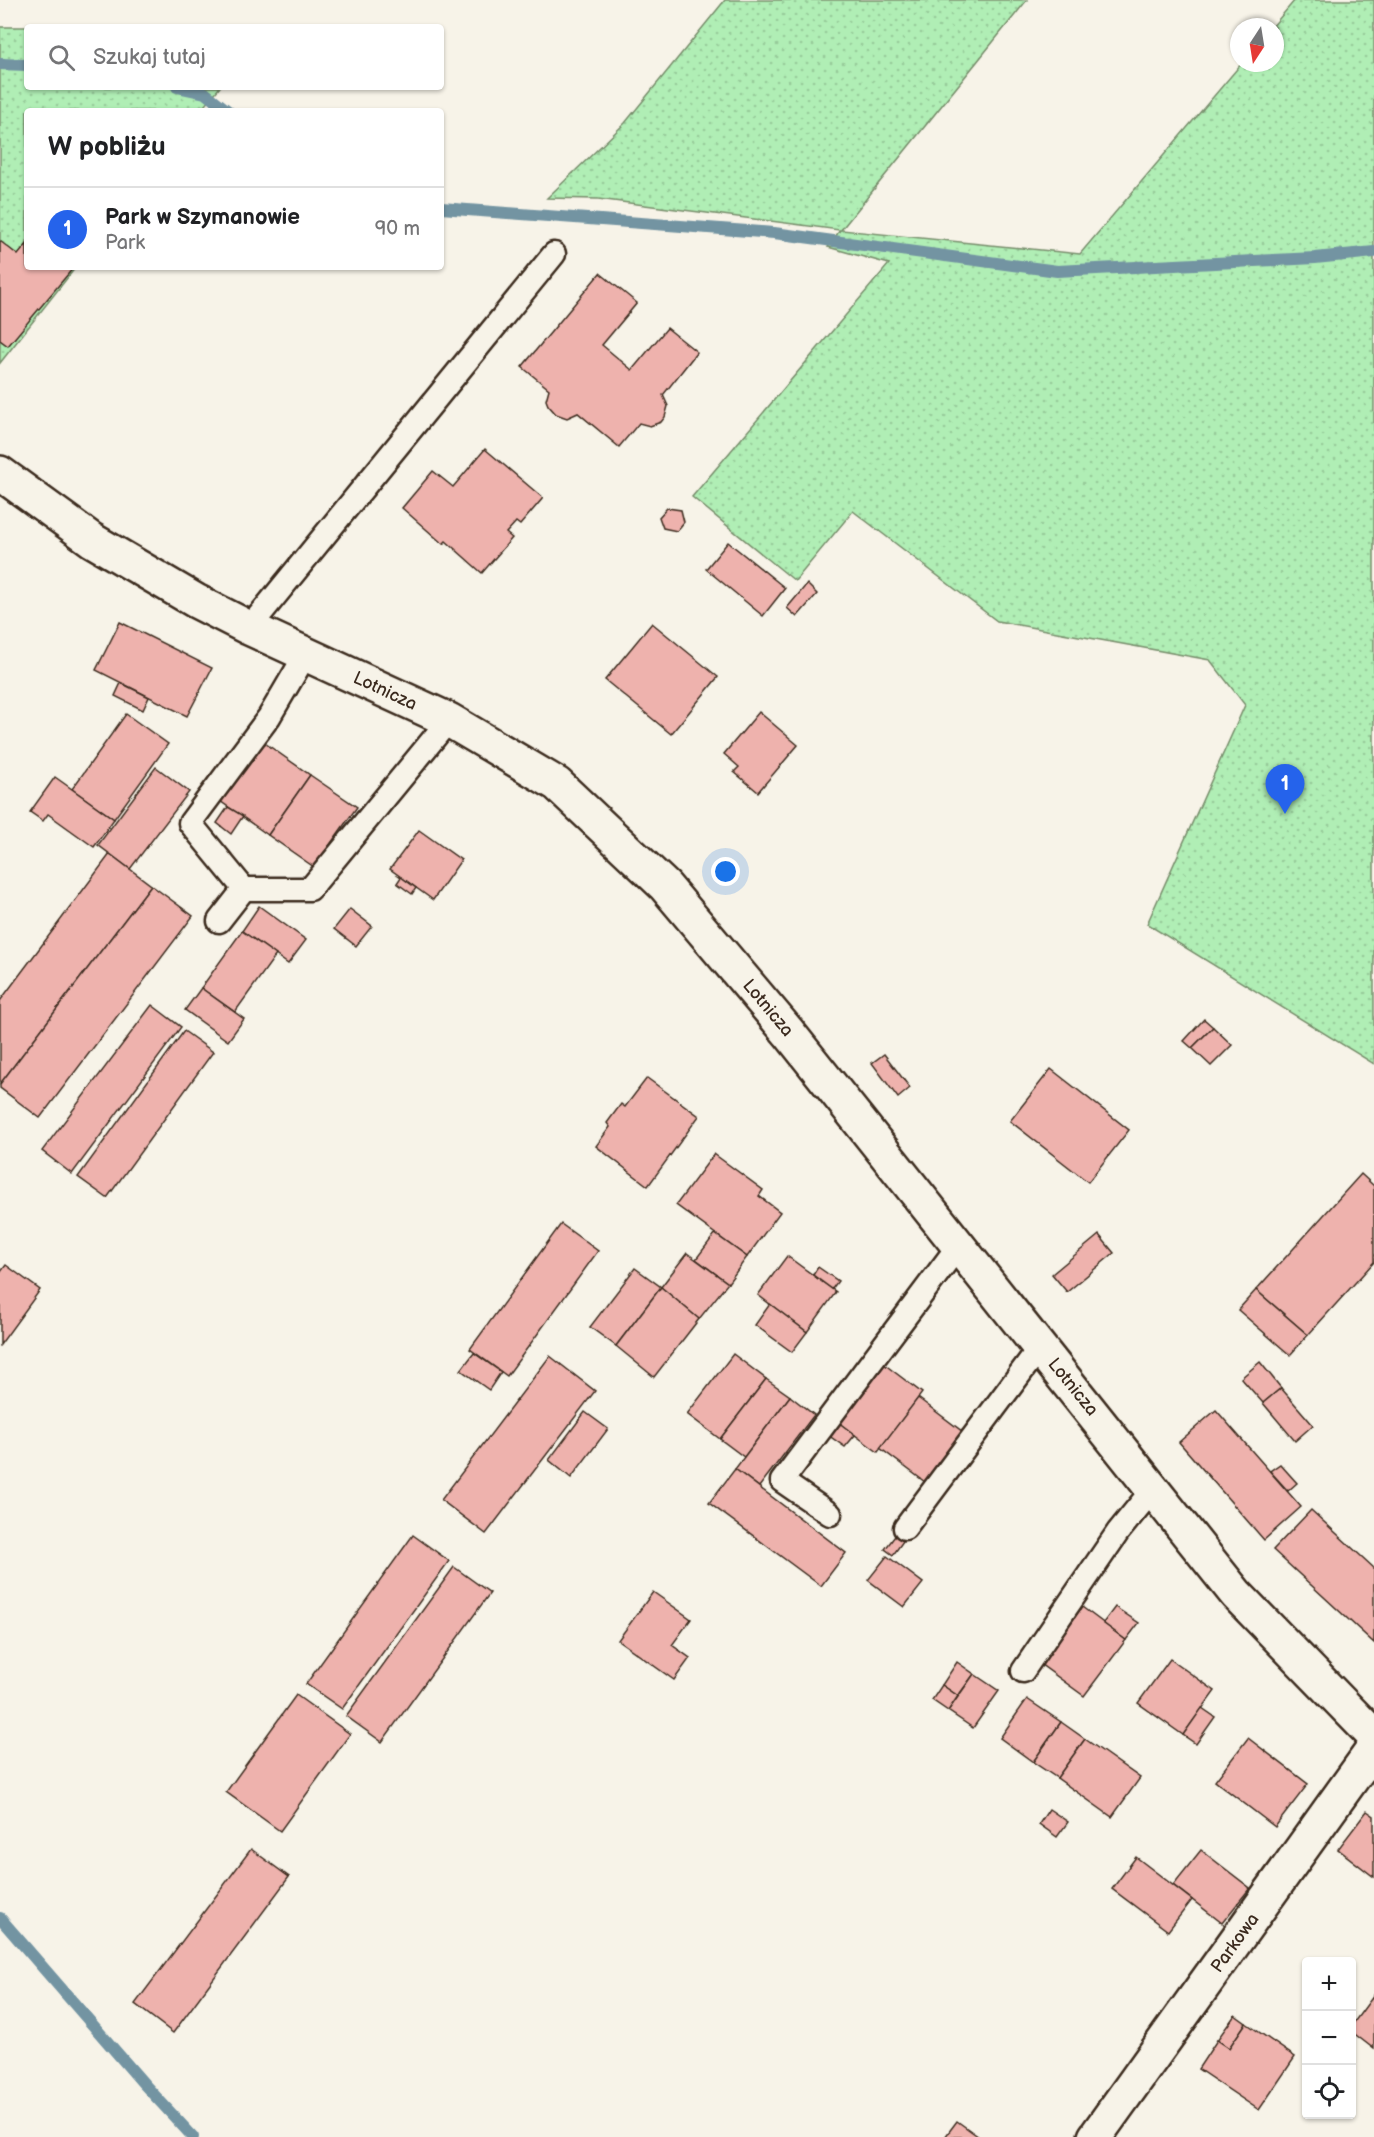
<!DOCTYPE html>
<html lang="pl">
<meta charset="utf-8">
<style>
body{margin:0;font-family:"Balsamiq Sans",sans-serif;background:#f2f2f2;color:#202124}
.controls{position:absolute;right:18px;bottom:18px;display:grid;overflow:hidden;border-radius:6px;box-shadow:0 2px 4px #0004}
.controls button{width:54px;height:54px;display:grid;place-items:center;padding:0;border:0;border-bottom:2px solid #e0e0e0;background:#fff;color:#202124;font:30px sans-serif}
.compass{position:absolute;left:1230px;top:18px;width:54px;height:54px;border-radius:50%;background:#fff;box-shadow:0 2px 4px #0004;rotate:192deg}
.you{position:absolute;left:726px;top:872px;width:21px;height:21px;margin:-15px;border:4px solid #fff;border-radius:50%;background:#1a73e8;box-shadow:0 0 0 9px #1a73e833}
.badge{display:grid;place-items:center;width:39px;height:39px;border-radius:50%;background:#2563eb;color:#fff;font-size:20px;font-weight:700}
.pin{position:absolute;translate:-50% -50px;filter:drop-shadow(0 2px 3px #0008)}
.pin::after{content:'';position:absolute;top:32px;width:21px;height:18px;background:inherit;clip-path:polygon(0 0,100% 0,50% 100%)}
.list{margin:0;padding:0;list-style:none}
h2{display:flex;justify-content:space-between;align-items:center;height:78px;margin:0;padding:0 24px;font-size:26px}
h2 small{font-size:20px;font-weight:400;color:#757577}
.list li{display:grid;grid-template-columns:39px 1fr auto;gap:18px;align-items:center;box-sizing:border-box;height:84px;padding:0 24px;border-top:2px solid #e0e0e0}
.list b{display:block;font-size:22px;white-space:nowrap}
.list p{margin:0;font-size:20px;white-space:nowrap;color:#757577}
.list em{font-size:20px;font-style:normal;color:#757577}
.icon{flex:none;width:33px;height:33px;fill:none;stroke:currentColor;stroke-width:2;stroke-linecap:round;stroke-linejoin:round}
.map{position:relative;flex:none;width:1374px;height:2137px;overflow:hidden}
.search{position:absolute;background:#fff;box-shadow:0 2px 4px #0004;left:24px;top:24px;width:420px;height:66px;display:flex;align-items:center;gap:15px;box-sizing:border-box;padding:0 21px;border-radius:6px;color:#757577;font-size:22px}
.panel{position:absolute;background:#fff;box-shadow:0 2px 4px #0004;left:24px;top:108px;width:420px;height:162px;border-radius:6px}
.map>svg:first-child{display:block}
.grass{fill:url(#grass-dots);stroke:#768c6a;stroke-width:1.5}
.lines{fill:none;stroke-linecap:round;stroke-linejoin:round}
.stream{stroke:#7394a2;stroke-width:12}
.building{fill:#eeb2ad;stroke:#3b2a1e;stroke-width:1.5}
.service-casing{stroke:#3b2a1e;stroke-width:27}
.minor-casing{stroke:#3b2a1e;stroke-width:38}
.service{stroke:#f7f3e8;stroke-width:22}
.minor{stroke:#f7f3e8;stroke-width:33}
.labels{text-anchor:middle;dominant-baseline:central;stroke-width:5;stroke-linejoin:round;paint-order:stroke}
.street-label{font-size:18px;fill:#3b2a1e;stroke:#f7f3e8}
</style>
<div class="map">
<svg width="1374" height="2137" viewBox="0 0 1374 2137">
<defs>
<pattern id="grass-dots" width="8" height="8" patternUnits="userSpaceOnUse" patternTransform="scale(1.5)"><rect width="8" height="8" fill="#b0eeb5"/><path d="M2 2h.1M6 6h.1" fill="none" stroke="#98cc9b" stroke-width="1.8" stroke-linecap="round"/></pattern>
</defs>
<rect width="100%" height="100%" fill="#f7f3e8"/>
<filter id="ink" filterUnits="userSpaceOnUse"><feTurbulence type="fractalNoise" baseFrequency=".0167" numOctaves="2"/><feDisplacementMap in="SourceGraphic" scale="12" xChannelSelector="R" yChannelSelector="G"/><feConvolveMatrix kernelMatrix="1 2 1 2 8 2 1 2 1" color-interpolation-filters="sRGB"/></filter>
<g filter="url(#ink)">
<g class="grass">
<polygon points="725,0 1027,0 841,230 1080,254 1242,63 1275,63 1275,27 1272,27 1295,0 1374,0 1374,1064 1147,924 1245,705 1210,660 997,621 853,511 795,581 692,497 889,264 828,247 840,230 598,199 547,198 625,123"/>
<polygon points="0,27 28,27 27,87 220,87 200,111 27,111 27,267 76,267 0,363"/>
</g>
<g class="lines">
<g class="stream">
<polyline points="0,64 27,65"/>
<polyline points="177,87 205,93 228,111"/>
<polyline points="441,208 774,233 1057,271 1315,258 1374,252"/>
<polyline points="0,1918 144,2084 193,2137"/>
</g>
</g>
<g class="building">
<polygon points="0,241 18,255 27,244 27,267 74,267 8,346 0,340"/>
<polygon points="600,273 637,303 602,345 632,370 667,328 697,352 663,395 668,406 665,417 661,422 650,426 639,423 619,447 578,413 567,418 556,414 548,405 546,400 549,389 522,367"/>
<polygon points="485,449 543,498 520,525 516,522 506,533 512,538 482,573 446,541 443,544 402,508 433,471 453,487"/>
<polygon points="667,508 681,510 684,522 677,531 663,528 659,517"/>
<polygon points="728,542 785,588 763,616 706,569"/>
<polygon points="807,584 817,594 797,617 787,608"/>
<polygon points="120,622 212,668 187,716 96,670"/>
<polygon points="652,623 718,677 671,734 605,680"/>
<polygon points="121,683 149,697 143,710 115,696"/>
<polygon points="759,712 798,745 758,792 734,772 739,767 724,754"/>
<polygon points="126,714 168,744 114,819 72,789"/>
<polygon points="262,741 310,775 268,835 220,801"/>
<polygon points="156,767 189,792 130,869 98,845"/>
<polygon points="310,775 357,807 314,867 268,835"/>
<polygon points="55,777 114,819 94,847 48,814 43,821 30,812"/>
<polygon points="228,807 243,816 231,834 217,823"/>
<polygon points="419,830 461,860 433,900 390,869"/>
<polygon points="110,854 151,885 0,1084 0,1001"/>
<polygon points="401,877 416,888 412,894 397,883"/>
<polygon points="151,885 193,916 40,1118 0,1088 0,1084"/>
<polygon points="259,906 306,940 288,964 242,931"/>
<polygon points="350,909 372,926 356,946 334,929"/>
<polygon points="242,931 276,955 235,1012 201,988"/>
<polygon points="201,988 244,1019 228,1041 185,1010"/>
<polygon points="152,1005 181,1027 72,1174 42,1151"/>
<polygon points="1204,1019 1213,1027 1192,1048 1184,1041"/>
<polygon points="1213,1027 1232,1045 1211,1066 1192,1048"/>
<polygon points="184,1031 213,1052 107,1198 78,1177"/>
<polygon points="884,1054 910,1088 898,1098 872,1063"/>
<polygon points="1051,1069 1129,1130 1088,1182 1010,1121"/>
<polygon points="647,1078 699,1116 648,1186 596,1146 610,1127 607,1123 621,1104 625,1107"/>
<polygon points="714,1154 763,1190 759,1196 780,1212 747,1257 676,1205"/>
<polygon points="1361,1174 1374,1186 1374,1262 1308,1335 1256,1290"/>
<polygon points="561,1224 598,1251 507,1376 470,1349"/>
<polygon points="715,1234 747,1257 728,1283 696,1259"/>
<polygon points="1099,1235 1114,1253 1067,1292 1052,1274"/>
<polygon points="687,1253 728,1283 699,1319 661,1287"/>
<polygon points="787,1256 836,1292 807,1332 758,1295"/>
<polygon points="6,1265 40,1290 0,1345 0,1273"/>
<polygon points="818,1267 838,1281 832,1289 813,1275"/>
<polygon points="635,1268 661,1287 616,1346 590,1327"/>
<polygon points="661,1287 699,1319 654,1377 616,1346"/>
<polygon points="1256,1290 1308,1335 1290,1355 1238,1310"/>
<polygon points="770,1304 807,1332 792,1352 755,1325"/>
<polygon points="474,1353 501,1372 489,1390 461,1370"/>
<polygon points="733,1354 766,1379 720,1439 687,1414"/>
<polygon points="550,1356 595,1391 486,1534 441,1500"/>
<polygon points="880,1361 922,1393 878,1452 835,1420"/>
<polygon points="1260,1362 1281,1388 1263,1403 1241,1378"/>
<polygon points="766,1379 790,1396 744,1457 720,1439"/>
<polygon points="1281,1388 1313,1425 1295,1441 1263,1403"/>
<polygon points="790,1396 814,1415 759,1487 735,1469"/>
<polygon points="918,1398 963,1432 925,1482 880,1448"/>
<polygon points="1216,1410 1301,1507 1264,1540 1179,1442"/>
<polygon points="585,1412 608,1429 571,1478 549,1460"/>
<polygon points="838,1422 855,1435 845,1447 828,1435"/>
<polygon points="1280,1464 1297,1483 1288,1491 1270,1471"/>
<polygon points="735,1469 846,1553 821,1586 709,1503"/>
<polygon points="1311,1510 1374,1568 1374,1643 1273,1550"/>
<polygon points="898,1532 906,1537 893,1555 885,1549"/>
<polygon points="413,1535 449,1561 342,1709 306,1684"/>
<polygon points="887,1556 923,1583 904,1607 868,1580"/>
<polygon points="454,1567 490,1593 382,1742 346,1716"/>
<polygon points="653,1592 691,1619 672,1645 690,1658 674,1680 618,1640"/>
<polygon points="1082,1607 1126,1640 1084,1696 1040,1664"/>
<polygon points="1115,1607 1139,1623 1126,1640 1103,1623"/>
<polygon points="1170,1659 1215,1691 1183,1735 1138,1703"/>
<polygon points="957,1662 974,1674 958,1696 942,1685"/>
<polygon points="974,1674 999,1691 973,1728 948,1711"/>
<polygon points="942,1685 958,1696 948,1711 932,1700"/>
<polygon points="296,1695 350,1734 280,1831 226,1792"/>
<polygon points="1027,1699 1061,1722 1033,1762 1000,1738"/>
<polygon points="1202,1708 1215,1717 1196,1744 1183,1735"/>
<polygon points="1061,1722 1085,1739 1057,1778 1033,1762"/>
<polygon points="1248,1738 1308,1784 1275,1827 1215,1781"/>
<polygon points="1085,1739 1140,1778 1112,1817 1057,1778"/>
<polygon points="1049,1809 1068,1822 1057,1837 1039,1824"/>
<polygon points="1367,1811 1374,1816 1374,1877 1338,1849"/>
<polygon points="251,1849 289,1877 173,2033 135,2004"/>
<polygon points="1201,1850 1250,1888 1222,1923 1173,1885"/>
<polygon points="1136,1857 1192,1900 1168,1931 1112,1889"/>
<polygon points="1374,1995 1374,2049 1352,2032 1352,2025"/>
<polygon points="1235,2015 1246,2023 1229,2048 1217,2040"/>
<polygon points="1246,2023 1295,2057 1259,2110 1198,2069 1217,2040 1229,2048"/>
<polygon points="957,2121 979,2137 945,2137"/>
</g>
<g class="lines">
<g class="service-casing">
<g id="service">
<polyline points="249,628 554,254"/>
<polyline points="244,889 190,823 269,717 306,654"/>
<polyline points="219,921 244,889 310,889 449,720"/>
<polyline points="830,1514 782,1481 959,1245"/>
<polyline points="905,1528 1040,1347"/>
<polyline points="1023,1671 1118,1532 1153,1489"/>
</g>
</g>
<g class="minor-casing">
<g id="minor">
<polyline points="0,473 92,540 196,601 249,628 449,720 557,784 665,886 789,1033 1236,1594 1374,1736"/>
<polyline points="1095,2137 1374,1748"/>
</g>
</g>
<use href="#service" class="service"/>
<use href="#minor" class="minor"/>
</g>
</g>
<g class="labels">
<g class="street-label">
<text transform="translate(385 691) rotate(25)">Lotnicza</text>
<text transform="translate(768 1008) rotate(50)">Lotnicza</text>
<text transform="translate(1073 1387) rotate(51)">Lotnicza</text>
<text transform="translate(1235 1943) rotate(-54)">Parkowa</text>
</g>
</g>
</svg>
<div class="controls">
<button>+</button>
<button>−</button>
<button><svg class="icon" aria-label="locate" viewBox="0 0 24 24"><circle cx="12" cy="12" r="6"/><path d="M12 2v4M12 18v4M2 12h4M18 12h4"/></svg></button>
</div>
<svg class="compass" viewBox="-18 -18 36 36"><path d="M0-13l5 13h-10z" fill="#e53935"/><path d="M0 13l5-13h-10z" fill="#757577"/></svg>
<div class="you"></div>
<div class="pin badge" style="left:1285px;top:814px">1</div>
<div class="search"><svg class="icon" aria-label="search" viewBox="0 0 24 24"><circle cx="10" cy="10" r="6"/><path d="M15 15l6 6"/></svg>Szukaj tutaj</div>
<section class="panel">
<h2>W pobliżu<small></small></h2>
<ul class="list">
<li><span class="badge">1</span><div><b>Park w Szymanowie</b><p>Park</p></div><em>90 m</em></li>
</ul>
</section>
</div>
